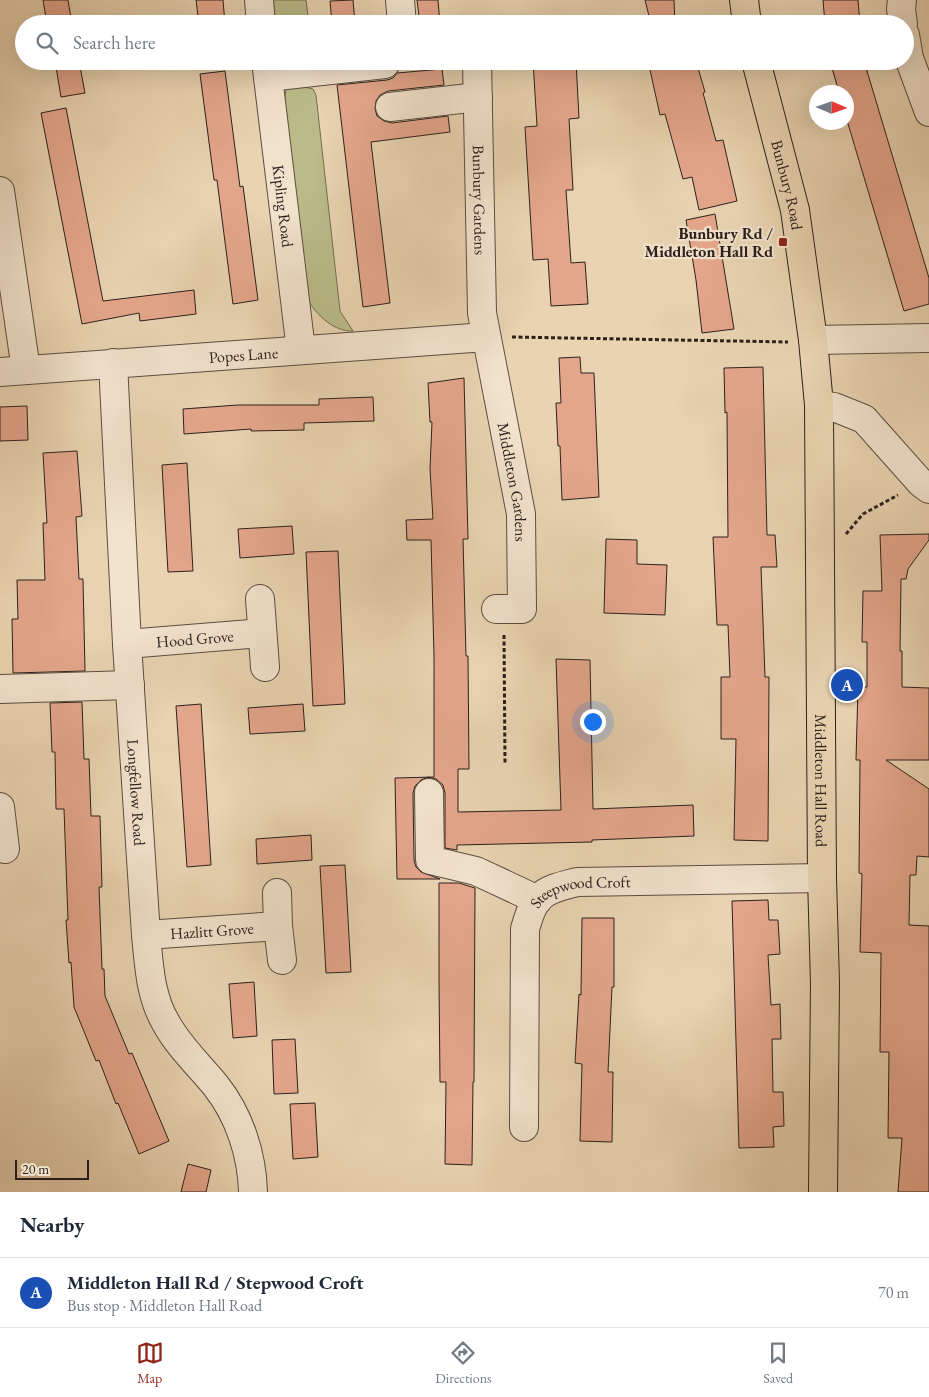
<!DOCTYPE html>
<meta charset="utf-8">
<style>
body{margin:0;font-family:"EB Garamond",serif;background:#f2f2f3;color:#1f2937}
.compass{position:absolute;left:809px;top:85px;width:45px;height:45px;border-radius:50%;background:#fff;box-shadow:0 5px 20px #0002;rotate:92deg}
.scale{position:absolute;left:15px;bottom:12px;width:74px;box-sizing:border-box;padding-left:5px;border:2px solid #2c201c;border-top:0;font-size:14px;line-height:18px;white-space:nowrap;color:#2c201c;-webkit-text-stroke:4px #f1e2cc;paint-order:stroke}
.you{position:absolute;left:592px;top:721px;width:18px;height:18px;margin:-12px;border:4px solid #fff;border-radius:50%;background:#1a73e8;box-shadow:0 0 0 8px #1a73e833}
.badge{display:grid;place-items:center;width:32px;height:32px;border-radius:50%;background:#8f2418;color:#fff;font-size:16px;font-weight:700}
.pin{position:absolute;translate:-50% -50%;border:2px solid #fff;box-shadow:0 1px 5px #0006}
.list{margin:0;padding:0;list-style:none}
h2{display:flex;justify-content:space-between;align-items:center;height:65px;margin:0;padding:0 20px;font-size:21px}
h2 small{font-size:16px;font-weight:400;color:#747a83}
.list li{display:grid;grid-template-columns:32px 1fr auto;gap:15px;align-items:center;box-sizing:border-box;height:70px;padding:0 20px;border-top:1px solid #e0e1e3}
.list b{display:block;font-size:19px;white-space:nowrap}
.list p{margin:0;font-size:16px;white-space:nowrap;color:#747a83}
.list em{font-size:16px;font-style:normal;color:#747a83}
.icon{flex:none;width:28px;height:28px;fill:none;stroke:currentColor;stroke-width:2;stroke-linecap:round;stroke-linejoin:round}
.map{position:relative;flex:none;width:929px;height:1192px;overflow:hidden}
.search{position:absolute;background:#fff;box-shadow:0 5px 20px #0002;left:15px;right:15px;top:15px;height:55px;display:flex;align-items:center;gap:12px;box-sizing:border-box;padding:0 18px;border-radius:28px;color:#747a83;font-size:19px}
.sheet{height:135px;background:#fff}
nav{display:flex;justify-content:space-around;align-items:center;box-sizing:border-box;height:70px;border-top:1px solid #e0e1e3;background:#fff;font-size:14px;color:#747a83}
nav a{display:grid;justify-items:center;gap:2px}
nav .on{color:#8f2418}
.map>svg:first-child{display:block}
.green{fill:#babb89;stroke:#736e52}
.building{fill:#e4a68b;stroke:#2c201c}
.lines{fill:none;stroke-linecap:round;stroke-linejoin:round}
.minor-casing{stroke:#5b4d41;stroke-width:30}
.major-casing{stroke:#2c201c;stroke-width:30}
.path{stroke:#2c201c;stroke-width:3;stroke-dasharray:4 2.5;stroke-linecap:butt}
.minor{stroke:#f1e2cc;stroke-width:28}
.major{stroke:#e9d3b1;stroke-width:28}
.poi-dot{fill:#8f2418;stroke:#f1e2cc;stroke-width:2}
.labels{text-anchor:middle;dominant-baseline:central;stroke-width:4.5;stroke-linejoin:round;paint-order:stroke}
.street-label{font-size:16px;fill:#2c201c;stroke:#f1e2cc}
.poi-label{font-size:16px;font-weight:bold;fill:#2c201c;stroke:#f1e2cc;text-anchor:end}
</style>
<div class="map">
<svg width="929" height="1192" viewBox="0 0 929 1192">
<rect width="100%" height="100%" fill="#e9d3b1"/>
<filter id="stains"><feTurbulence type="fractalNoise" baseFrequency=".004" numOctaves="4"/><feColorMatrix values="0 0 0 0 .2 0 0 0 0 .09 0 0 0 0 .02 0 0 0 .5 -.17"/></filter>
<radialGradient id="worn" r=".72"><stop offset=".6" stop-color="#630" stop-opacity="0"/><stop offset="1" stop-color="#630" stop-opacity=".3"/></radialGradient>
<g class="green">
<polygon points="272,0 306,0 309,24 274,24"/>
<path d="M 296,85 L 313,89 L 316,95 L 340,311 L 353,331 C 335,332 317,316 308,300 L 284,103 L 286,89 L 290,86 Z"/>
</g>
<g class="building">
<polygon points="43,0 68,0 72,24 47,24"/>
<polygon points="196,0 223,0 225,24 199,24"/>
<polygon points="353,0 355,24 332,24 330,1"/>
<polygon points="417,0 438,0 440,24 420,24"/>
<polygon points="645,0 674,0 675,24 651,24"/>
<polygon points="823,0 858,0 860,24 825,24"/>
<polygon points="55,61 79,61 85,93 61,97"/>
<polygon points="533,61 576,61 579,118 569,119 573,190 566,190 571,263 585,262 588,304 551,306 548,259 533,260 525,127 537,126"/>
<polygon points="648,61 696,61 705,92 703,93 716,141 723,140 737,201 699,210 692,177 683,179 665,114 660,115"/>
<polygon points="855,61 864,61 929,278 929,304 904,311 846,117 846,92 839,92 832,68"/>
<polygon points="442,69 444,85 388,91 380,95 376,101 375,109 377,116 384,121 392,123 448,116 450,132 371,142 390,303 363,307 337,85 387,80 393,78 397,73"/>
<polygon points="225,71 240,187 243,186 258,300 233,304 217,180 214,180 200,74"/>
<polygon points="66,108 103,301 194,290 196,314 140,321 139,313 82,324 41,113"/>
<polygon points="715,214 734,329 702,333 696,280 686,220"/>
<polygon points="580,357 581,373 594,373 599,497 562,500 560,446 558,446 556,403 561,403 559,358"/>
<polygon points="763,367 767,535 775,535 777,567 761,567 765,677 769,677 768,841 734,840 736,739 721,739 721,677 730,677 728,625 717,625 713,537 728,537 727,412 725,413 724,368"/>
<polygon points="464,378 468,539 463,539 466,656 468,656 469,769 458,769 458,812 561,810 556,659 590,660 593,809 693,805 694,836 592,840 592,842 457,845 457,850 445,848 445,793 443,785 436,779 428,777 421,780 415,786 413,793 414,860 416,867 421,872 440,879 397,879 395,778 434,777 434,656 431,540 407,540 406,520 433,519 430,469 432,422 430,422 428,383"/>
<polygon points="373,397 374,421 304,423 304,430 251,431 251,429 184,434 183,409 238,405 319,405 319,399"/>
<polygon points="27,406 28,440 0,441 0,407"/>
<polygon points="77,451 82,516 76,517 79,579 83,579 85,671 13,673 12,619 18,619 17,580 45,580 43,523 47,523 43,453"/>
<polygon points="187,463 193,571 168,572 162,465"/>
<polygon points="292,526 294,554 240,558 238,529"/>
<polygon points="929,534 929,540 908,569 906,579 901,579 900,651 902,651 902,687 929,688 929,760 886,760 929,789 929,857 917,856 916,875 910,875 909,925 929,926 929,1192 898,1192 902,1138 888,1138 889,1052 880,1052 881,953 860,952 862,874 859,873 860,760 856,760 858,687 867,687 867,642 862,642 863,591 882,591 880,535"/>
<polygon points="606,539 637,540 637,564 667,565 665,615 604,613"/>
<polygon points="338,551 345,704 313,706 306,552"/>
<polygon points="82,702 84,759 89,759 91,816 100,816 102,887 99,887 102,969 104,969 105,996 129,1054 132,1053 169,1141 139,1154 118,1103 116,1104 99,1060 96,1061 74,1007 71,962 69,963 66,920 68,920 64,809 56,809 55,752 52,752 50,703"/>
<polygon points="201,704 211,865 187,867 176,706"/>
<polygon points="303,704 305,731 250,734 248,708"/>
<polygon points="311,835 312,860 257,864 256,839"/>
<polygon points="345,865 351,972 326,973 320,866"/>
<polygon points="439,883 459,883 475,888 474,1082 473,1082 472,1165 445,1164 446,1082 440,1082 439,979"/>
<polygon points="768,900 769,920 778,920 780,954 768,955 771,1005 780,1004 781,1039 772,1039 773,1092 783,1092 784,1126 773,1127 774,1147 739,1148 732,901"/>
<polygon points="582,918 614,918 614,987 612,987 608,1072 613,1072 612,1142 580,1141 582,1064 575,1063 579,994 581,995"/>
<polygon points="254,982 257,1036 233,1038 229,984"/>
<polygon points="295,1039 298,1093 274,1094 272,1040"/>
<polygon points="315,1103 318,1157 293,1159 290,1104"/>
<polygon points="188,1164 211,1170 206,1192 181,1192"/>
</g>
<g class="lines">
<g class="minor-casing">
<g id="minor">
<polyline points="259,0 261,24"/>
<polyline points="400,0 402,24"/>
<polyline points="902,0 901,9 903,24"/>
<polyline points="905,35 909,58 929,112"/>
<path id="s1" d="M 266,61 L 301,350"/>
<path id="s2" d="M 477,61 L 482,313 L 521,514 L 522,609 L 496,609"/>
<polyline points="268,77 385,64 387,61"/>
<polyline points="390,107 478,97"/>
<polyline points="0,191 26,370"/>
<polyline points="813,340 929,338"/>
<path id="s3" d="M 113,363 L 127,644 L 146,935 C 149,965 150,996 166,1023 C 179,1047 199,1065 216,1086 C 239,1115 252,1154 253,1192"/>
<path id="s4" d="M 0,372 L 486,337"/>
<polyline points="819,405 834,407 864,419 921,483 929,489"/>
<polyline points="260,599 265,667"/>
<path id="s5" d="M 127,644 L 262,633"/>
<polyline points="0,689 130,685"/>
<polyline points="429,793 430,860 476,871 538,900"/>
<polyline points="0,807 5,849"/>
<polyline points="277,893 278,926 282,960"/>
<path id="s6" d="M 146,935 L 278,926"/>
<path id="s7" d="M 524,1127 L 525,929 C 528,919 532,904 540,897 C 549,888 566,885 577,882 L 822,878"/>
</g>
</g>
<g class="major-casing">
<g id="major">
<polyline points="744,0 747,24"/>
<path id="s8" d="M 756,61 L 795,210 L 813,340 L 819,405 L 822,878 L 825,983 L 823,1192"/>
</g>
</g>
<g class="path">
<polyline points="512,337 788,342"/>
<polyline points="846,534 863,514 898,495"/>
<polyline points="504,635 505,764"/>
</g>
<use href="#minor" class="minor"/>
<use href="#major" class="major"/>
</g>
<rect class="poi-dot" x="778" y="237" width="10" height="10" rx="2.5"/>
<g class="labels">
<g class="street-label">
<text stroke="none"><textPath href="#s8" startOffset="128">Bunbury Road</textPath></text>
<text stroke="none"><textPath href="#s2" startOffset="139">Bunbury Gardens</textPath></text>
<text stroke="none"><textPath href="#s1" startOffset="146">Kipling Road</textPath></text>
<text stroke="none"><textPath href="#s4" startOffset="244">Popes Lane</textPath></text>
<text stroke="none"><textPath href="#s2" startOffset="424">Middleton Gardens</textPath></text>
<text stroke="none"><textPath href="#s5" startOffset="68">Hood Grove</textPath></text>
<text stroke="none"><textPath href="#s8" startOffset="726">Middleton Hall Road</textPath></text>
<text stroke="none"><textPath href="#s3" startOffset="430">Longfellow Road</textPath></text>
<text stroke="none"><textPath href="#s7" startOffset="275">Steepwood Croft</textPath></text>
<text stroke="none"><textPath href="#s6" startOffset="66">Hazlitt Grove</textPath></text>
</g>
<g class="poi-label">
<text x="773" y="233">Bunbury Rd /<tspan x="773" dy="18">Middleton Hall Rd</tspan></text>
</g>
</g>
<rect width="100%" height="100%" filter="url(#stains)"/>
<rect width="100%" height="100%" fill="url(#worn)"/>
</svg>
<svg class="compass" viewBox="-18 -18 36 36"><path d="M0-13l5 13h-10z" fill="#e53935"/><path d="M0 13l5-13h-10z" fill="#747a83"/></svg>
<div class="scale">20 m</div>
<div class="you"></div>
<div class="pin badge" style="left:847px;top:685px;background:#1a4fb4">A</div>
<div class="search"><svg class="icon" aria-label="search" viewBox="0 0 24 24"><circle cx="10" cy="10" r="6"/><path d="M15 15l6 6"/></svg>Search here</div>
</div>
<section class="sheet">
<h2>Nearby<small></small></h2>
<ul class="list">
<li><span class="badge" style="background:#1a4fb4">A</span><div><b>Middleton Hall Rd / Stepwood Croft</b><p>Bus stop · Middleton Hall Road</p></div><em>70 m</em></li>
</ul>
</section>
<nav>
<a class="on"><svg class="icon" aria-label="map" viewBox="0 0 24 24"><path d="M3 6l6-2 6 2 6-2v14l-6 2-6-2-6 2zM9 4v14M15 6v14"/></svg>Map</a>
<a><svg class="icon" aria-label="directions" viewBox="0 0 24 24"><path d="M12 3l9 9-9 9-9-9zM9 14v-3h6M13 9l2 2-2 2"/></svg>Directions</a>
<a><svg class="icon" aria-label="saved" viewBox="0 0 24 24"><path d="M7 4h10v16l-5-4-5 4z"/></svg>Saved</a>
</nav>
